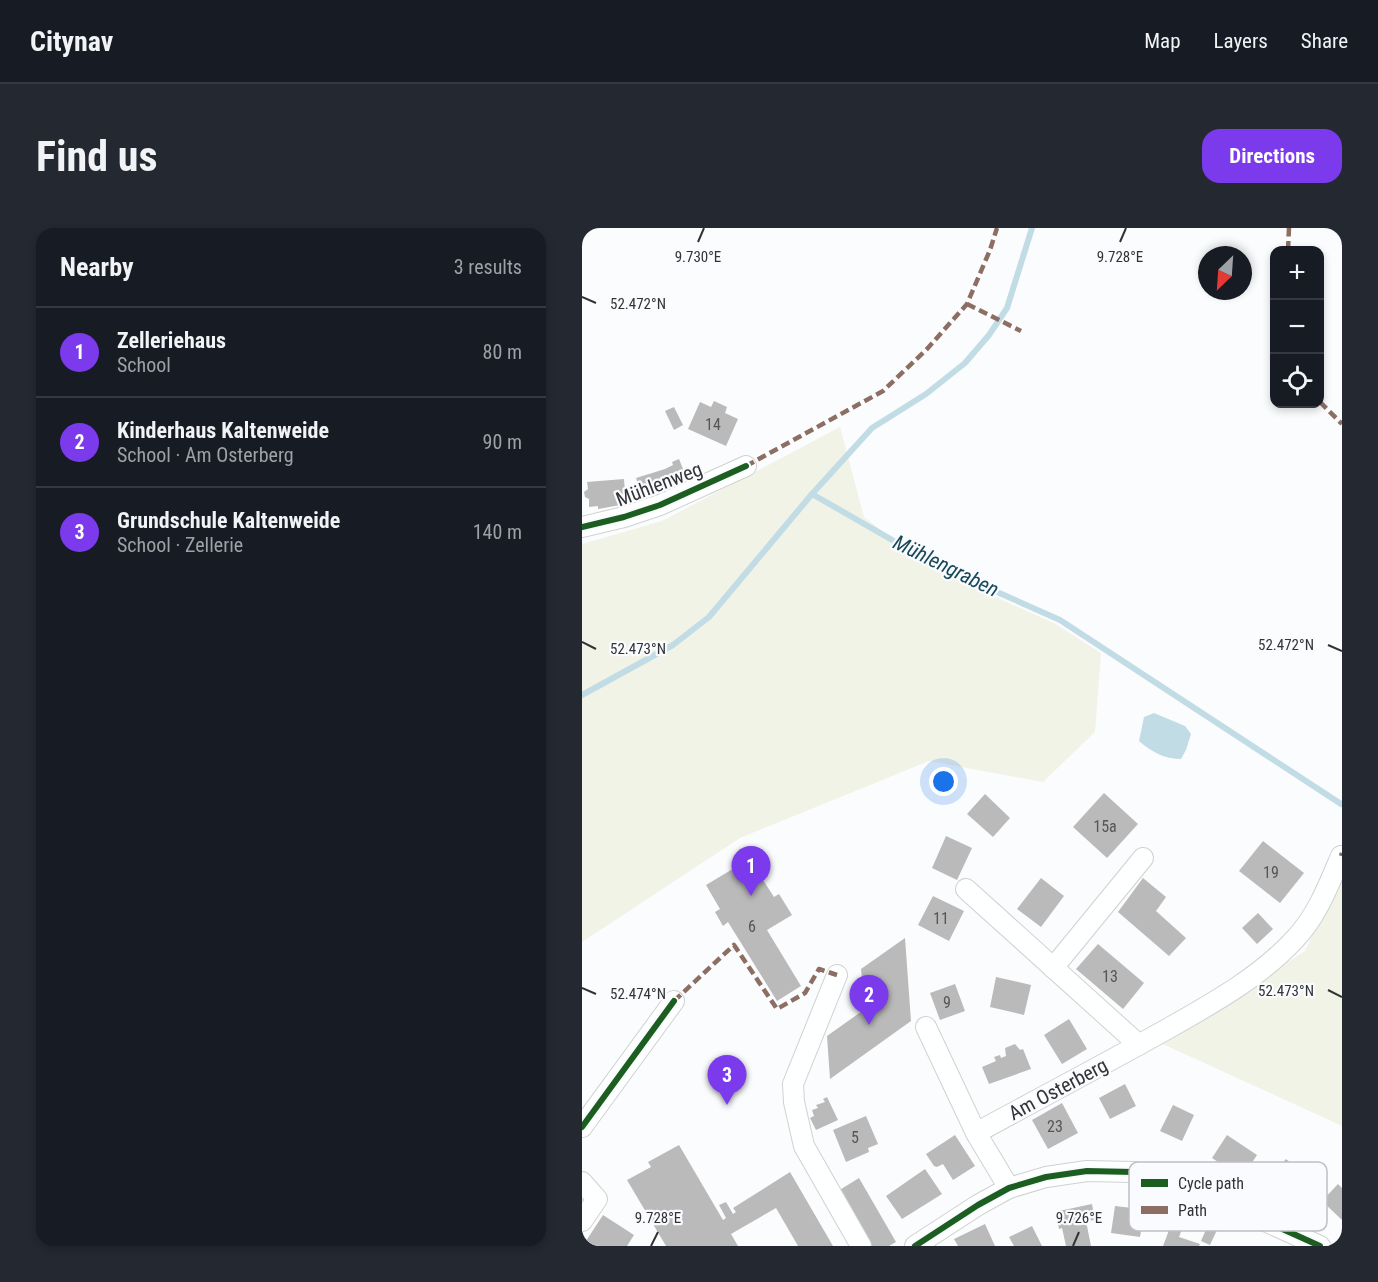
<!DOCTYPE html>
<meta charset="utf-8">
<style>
body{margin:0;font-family:"Roboto Condensed",sans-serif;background:#242831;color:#f1f3f6}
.controls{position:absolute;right:18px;top:18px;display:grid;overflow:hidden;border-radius:12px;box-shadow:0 3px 9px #0003}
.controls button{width:54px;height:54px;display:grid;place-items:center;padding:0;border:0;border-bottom:2px solid #363941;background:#171b24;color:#f1f3f6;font:30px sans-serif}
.compass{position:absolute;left:616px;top:18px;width:54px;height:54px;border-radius:50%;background:#171b24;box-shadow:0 3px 9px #0003;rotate:205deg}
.you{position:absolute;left:362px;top:554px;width:21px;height:21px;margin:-15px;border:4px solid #fff;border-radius:50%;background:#1a73e8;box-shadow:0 0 0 9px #1a73e833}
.badge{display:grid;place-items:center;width:39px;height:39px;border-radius:50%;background:#7c3aed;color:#fff;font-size:20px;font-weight:700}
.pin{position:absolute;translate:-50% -50px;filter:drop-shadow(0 2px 3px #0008)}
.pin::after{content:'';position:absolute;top:32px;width:21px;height:18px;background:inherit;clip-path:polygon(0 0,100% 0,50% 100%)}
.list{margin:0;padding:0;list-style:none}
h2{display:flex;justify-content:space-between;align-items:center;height:78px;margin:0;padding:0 24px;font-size:26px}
h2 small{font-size:20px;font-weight:400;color:#9ea1a6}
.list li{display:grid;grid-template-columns:39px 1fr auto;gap:18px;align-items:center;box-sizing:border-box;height:90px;padding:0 24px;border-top:2px solid #363941}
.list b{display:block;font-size:22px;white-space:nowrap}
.list p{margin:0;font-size:20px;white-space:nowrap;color:#9ea1a6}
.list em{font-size:20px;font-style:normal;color:#9ea1a6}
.icon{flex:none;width:33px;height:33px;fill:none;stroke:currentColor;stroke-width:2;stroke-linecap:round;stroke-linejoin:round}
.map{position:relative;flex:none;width:760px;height:1018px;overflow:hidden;border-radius:18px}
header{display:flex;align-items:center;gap:36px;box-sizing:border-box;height:84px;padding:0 30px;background:#171b24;border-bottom:2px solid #363941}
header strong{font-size:28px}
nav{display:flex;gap:33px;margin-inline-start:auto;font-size:21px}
.intro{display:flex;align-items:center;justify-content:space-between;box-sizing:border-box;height:144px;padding:0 36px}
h1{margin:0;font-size:42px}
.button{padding:15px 27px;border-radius:18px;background:#7c3aed;color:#fff;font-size:21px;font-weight:700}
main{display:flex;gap:36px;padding:0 36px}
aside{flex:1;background:#171b24;border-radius:18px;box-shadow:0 3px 9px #0003}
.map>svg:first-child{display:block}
.green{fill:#f1f3e6}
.water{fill:#c2dce6}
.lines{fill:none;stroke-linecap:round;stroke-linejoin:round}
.stream{stroke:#c2dce6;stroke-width:6}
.building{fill:#bababb}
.minor-casing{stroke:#d1d1d3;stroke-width:22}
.minor{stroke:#feffff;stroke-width:20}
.quiet{stroke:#8d6e63;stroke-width:4.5;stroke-dasharray:9 4.5;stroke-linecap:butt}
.cycleway-casing{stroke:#fafbff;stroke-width:10}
.cycleway{stroke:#1b5e20;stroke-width:6}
.ticks{fill:none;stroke:#323334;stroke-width:2}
.labels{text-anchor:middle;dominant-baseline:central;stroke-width:4.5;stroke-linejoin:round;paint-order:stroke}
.number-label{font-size:16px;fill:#545556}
.street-label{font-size:20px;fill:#323334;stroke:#fafbff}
.water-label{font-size:21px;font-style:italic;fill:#174958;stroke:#fafbff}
.key{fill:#fafbff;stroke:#bebfc2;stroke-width:1.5}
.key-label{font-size:16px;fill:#323334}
.ticks-label{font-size:15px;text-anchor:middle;fill:#323334;stroke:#fafbff;stroke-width:4.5;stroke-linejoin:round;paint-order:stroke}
</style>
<header>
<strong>Citynav</strong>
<nav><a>Map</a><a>Layers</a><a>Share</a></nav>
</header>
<div class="intro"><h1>Find us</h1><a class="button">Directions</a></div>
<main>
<aside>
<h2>Nearby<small>3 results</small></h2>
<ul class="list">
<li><span class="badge">1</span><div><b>Zelleriehaus</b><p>School</p></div><em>80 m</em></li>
<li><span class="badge">2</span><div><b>Kinderhaus Kaltenweide</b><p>School · Am Osterberg</p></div><em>90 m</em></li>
<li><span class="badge">3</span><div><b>Grundschule Kaltenweide</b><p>School · Zellerie</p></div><em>140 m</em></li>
</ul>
</aside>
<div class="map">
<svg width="760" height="1018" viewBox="0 0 760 1018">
<rect width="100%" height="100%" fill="#fbfcfe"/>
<g class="green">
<polygon points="258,199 282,289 350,341 472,395 519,425 513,504 461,554 347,533 158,610 0,714 0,316 80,293"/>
<polygon points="760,644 760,898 581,816 723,723"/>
</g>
<path class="water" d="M 572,485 L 603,498 L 609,506 L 604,522 L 599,531 C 582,531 570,524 557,513 L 562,489 Z"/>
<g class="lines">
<g class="stream">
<polyline points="230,266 352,336 478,392 759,576"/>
<polyline points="0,467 91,417 127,389 230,266 290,200 344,166 383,135 407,107 425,80 450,0"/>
</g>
</g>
<g class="building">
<polygon points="132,173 145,179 143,185 156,191 144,218 106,201 118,174 129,179"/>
<polygon points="92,179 101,197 92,202 83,183"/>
<polygon points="97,231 103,246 95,249 97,253 60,266 54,250 83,241 91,237 90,234"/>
<polygon points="42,251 44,276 16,281 16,278 7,279 7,271 3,269 2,264 6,261 5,254"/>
<polygon points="522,565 556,596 525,630 491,599"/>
<polygon points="403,566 428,590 411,609 385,586"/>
<polygon points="364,608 390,620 375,652 350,640"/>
<polygon points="681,613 722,645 698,675 657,643"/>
<polygon points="174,627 186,648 181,652 192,669 197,666 210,687 185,702 219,758 195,773 146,694 141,698 133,684 138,681 124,657"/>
<polygon points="459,650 482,668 459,699 435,681"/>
<polygon points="561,650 584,669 574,683 604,710 587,728 536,684"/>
<polygon points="351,668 382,683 367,713 336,697"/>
<polygon points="676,685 691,701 675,716 660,700"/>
<polygon points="323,710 329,793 248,851 245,808 283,781 279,741"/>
<polygon points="516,716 562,755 541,781 494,741"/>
<polygon points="414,749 449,757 442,787 408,779"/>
<polygon points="373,756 383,783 358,792 348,765"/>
<polygon points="487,791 505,821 480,836 462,807"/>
<polygon points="433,816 438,822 441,821 449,841 407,856 400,839 414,833 412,829 418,827 419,830 424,828 423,820"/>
<polygon points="543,856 554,878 528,891 517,870"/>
<polygon points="245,869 256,892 234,902 228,890 232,888 230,882 236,880 234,877 243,874 241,871"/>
<polygon points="480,875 496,905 466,921 450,892"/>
<polygon points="591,877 612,887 600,913 578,903"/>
<polygon points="284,888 296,916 286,920 287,924 264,934 251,902"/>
<polygon points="373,907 393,938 371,952 361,936 355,939 352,938 344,926"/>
<polygon points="645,907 675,927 660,950 630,930"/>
<polygon points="97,917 141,992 144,990 137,977 144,974 151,986 154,984 151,980 208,944 251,1018 216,1018 194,980 149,1006 156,1018 84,1018 45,952 69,939 66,934"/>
<polygon points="704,931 726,949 706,971 685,953"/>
<polygon points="343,941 360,966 320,991 304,968"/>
<polygon points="277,950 314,1014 307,1018 289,1018 256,963"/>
<polygon points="756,956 760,960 760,992 740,973"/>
<polygon points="510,976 513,992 504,993 509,1018 484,1018 480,1000 477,1001 476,996 480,996 477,983"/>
<polygon points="533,978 559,981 557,997 560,997 558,1009 529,1005"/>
<polygon points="21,987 52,1007 45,1018 6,1018 2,1016"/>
<polygon points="403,996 413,1018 376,1018 372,1011"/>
<polygon points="589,997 600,1001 597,1009 618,1016 617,1018 581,1018"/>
<polygon points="626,997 635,1002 628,1017 619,1013"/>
<polygon points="450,998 460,1018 432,1018 427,1009"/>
</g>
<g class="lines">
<g class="minor-casing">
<g id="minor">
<polyline points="0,299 42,289 78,277 164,238"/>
<polyline points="384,661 557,817"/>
<polyline points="471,740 561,630"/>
<polyline points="255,747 211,856 212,874 222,918 279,1018"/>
<polyline points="344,799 394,905 427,960"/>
<polyline points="0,899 92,773"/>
<path d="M 394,905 C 458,870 523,836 587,800 C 631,775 678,749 713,711 C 735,688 747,656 759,628"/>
<polyline points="0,954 15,971 0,993"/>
<polyline points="333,1018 396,977 427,960 464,949 505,943 552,944 601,956 738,1018"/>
</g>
</g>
<use href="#minor" class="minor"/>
<g class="quiet">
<polyline points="706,22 707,0"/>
<polyline points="385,76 439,103"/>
<polyline points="738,174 760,196"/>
<polyline points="164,238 301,163 345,121 385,76 408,22 415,0"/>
<polyline points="759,628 760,625"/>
<polyline points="92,773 152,717 195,781 223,765 237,741 255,747"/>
</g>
<g class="cycleway-casing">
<g id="cycleway">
<polyline points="0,299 42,289 78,277 164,238"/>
<polyline points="0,899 92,773"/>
<polyline points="333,1018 396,977 427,960 464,949 505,943 552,944 601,956 738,1018"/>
</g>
</g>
<use href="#cycleway" class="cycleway"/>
</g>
<path class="ticks" d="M 116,14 L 122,0M 538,14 L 544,0M 0,69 L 14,75M 0,414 L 14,421M 746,417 L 760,423M 0,760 L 14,766M 746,762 L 760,769M 69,1018 L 76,1004M 491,1018 L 497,1004"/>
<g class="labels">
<g class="number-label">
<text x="131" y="196">14</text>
<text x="523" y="598">15a</text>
<text x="689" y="644">19</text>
<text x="359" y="690">11</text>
<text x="170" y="698">6</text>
<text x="528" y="748">13</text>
<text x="365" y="774">9</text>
<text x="473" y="898">23</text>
<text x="273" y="909">5</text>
</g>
<g class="street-label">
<text transform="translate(77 256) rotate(-21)">Mühlenweg</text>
<text transform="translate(476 861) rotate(-28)">Am Osterberg</text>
</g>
<g class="water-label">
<text transform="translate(364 338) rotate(26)">Mühlengraben</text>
</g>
</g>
<rect x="547" y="934" width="198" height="69" rx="9" class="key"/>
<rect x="559" y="951" width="27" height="8" fill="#1b5e20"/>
<rect x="559" y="978" width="27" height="8" fill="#8d6e63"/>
<g class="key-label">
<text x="596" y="961">Cycle path</text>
<text x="596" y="988">Path</text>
</g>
<g class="ticks-label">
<text x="116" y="34">9.730°E</text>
<text x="538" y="34">9.728°E</text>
<text x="56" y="81">52.472°N</text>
<text x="704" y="422">52.472°N</text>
<text x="56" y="426">52.473°N</text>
<text x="704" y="768">52.473°N</text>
<text x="56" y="771">52.474°N</text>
<text x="76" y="995">9.728°E</text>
<text x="497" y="995">9.726°E</text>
</g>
</svg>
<div class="controls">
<button>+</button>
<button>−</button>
<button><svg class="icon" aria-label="locate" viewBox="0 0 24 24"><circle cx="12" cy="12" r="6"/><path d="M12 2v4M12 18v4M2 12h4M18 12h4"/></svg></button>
</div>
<svg class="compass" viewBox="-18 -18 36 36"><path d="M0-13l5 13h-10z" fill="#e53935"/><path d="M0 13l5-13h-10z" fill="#9ea1a6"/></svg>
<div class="you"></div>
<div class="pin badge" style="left:169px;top:668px">1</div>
<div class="pin badge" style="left:287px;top:797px">2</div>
<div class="pin badge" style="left:145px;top:877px">3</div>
</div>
</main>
